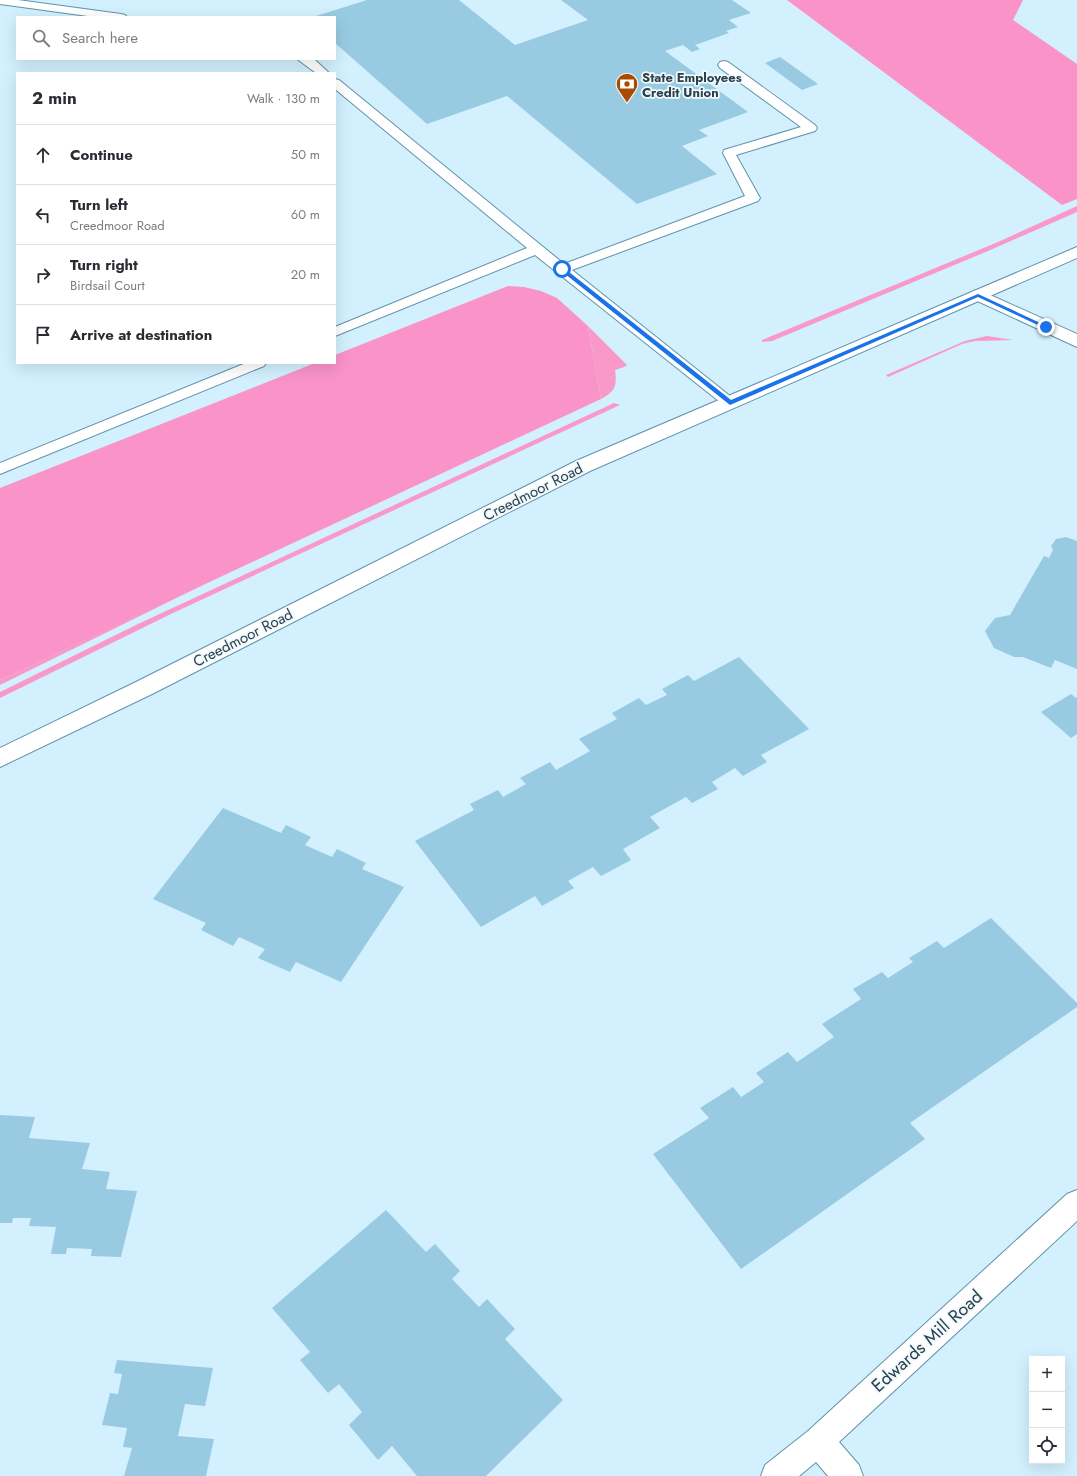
<!DOCTYPE html>
<meta charset="utf-8">
<style>
body{margin:0;font-family:Jost,sans-serif;background:#f2f2f3;color:#2b2b33}
.controls{position:absolute;right:12px;bottom:12px;display:grid;overflow:hidden;border-radius:0px;box-shadow:0 4px 16px #0002}
.controls button{width:36px;height:36px;display:grid;place-items:center;padding:0;border:0;border-bottom:1px solid #e1e1e2;background:#fff;color:#2b2b33;font:20px sans-serif}
.stop{position:absolute;width:12px;height:12px;margin:-9px;border:3px solid #1a73e8;border-radius:50%;background:#fff}
.stop.end{background:#1a73e8;border-color:#fff;box-shadow:0 1px 4px #0008}
.list{margin:0;padding:0;list-style:none}
h2{display:flex;justify-content:space-between;align-items:center;height:52px;margin:0;padding:0 16px;font-size:17px}
h2 small{font-size:13px;font-weight:400;color:#7c7c81}
.list li{display:grid;grid-template-columns:26px 1fr auto;gap:12px;align-items:center;box-sizing:border-box;height:60px;padding:0 16px;border-top:1px solid #e1e1e2}
.list b{display:block;font-size:15px;white-space:nowrap}
.list p{margin:0;font-size:13px;white-space:nowrap;color:#7c7c81}
.list em{font-size:13px;font-style:normal;color:#7c7c81}
.icon{flex:none;width:22px;height:22px;fill:none;stroke:currentColor;stroke-width:2;stroke-linecap:round;stroke-linejoin:round}
.map{position:relative;flex:none;width:1077px;height:1476px;overflow:hidden}
.search{position:absolute;background:#fff;box-shadow:0 4px 16px #0002;left:16px;top:16px;width:320px;height:44px;display:flex;align-items:center;gap:10px;box-sizing:border-box;padding:0 14px;border-radius:0px;color:#7c7c81;font-size:15px}
.panel{position:absolute;background:#fff;box-shadow:0 4px 16px #0002;left:16px;top:72px;width:320px;height:292px;border-radius:0px}
.map>svg:first-child{display:block}
.green{fill:#f999ca}
.forest{fill:#f993c8}
.building{fill:#98cbe2}
.lines{fill:none;stroke-linecap:round;stroke-linejoin:round}
.service-casing{stroke:#6192a8;stroke-width:2}
.minor-casing{stroke:#6192a8;stroke-width:2}
.primary-casing{stroke:#6192a8;stroke-width:2}
.service{fill:#fff;fill-rule:evenodd}
.minor{fill:#fff;fill-rule:evenodd}
.primary{fill:#fff;fill-rule:evenodd}
.route{fill:#1a73e8}
.labels{text-anchor:middle;dominant-baseline:central;stroke-width:3.5;stroke-linejoin:round;paint-order:stroke}
.far-poi-label{font-size:13px;font-weight:bold;fill:#2b4049;stroke:#eff9fe;text-anchor:start}
.street-label{font-size:15px;fill:#2b4049;stroke:#eff9fe}
.near-street-label{font-size:18px;fill:#2b4049;stroke:#eff9fe}
</style>
<div class="map">
<svg width="1077" height="1476" viewBox="0 0 1077 1476">
<rect width="100%" height="100%" fill="#d2f0fe"/>
<g class="green">
<polygon points="1077,206 1077,212 988,251 772,341 762,342 762,340 998,242"/>
<path d="M 588,326 L 627,365 L 624,367 L 615,370 C 617,385 616,391 601,399 Z"/>
<polygon points="987,336 1013,340 975,341 962,344 888,377 886,375 965,341"/>
<polygon points="614,403 620,405 173,613 0,698 0,692 138,624"/>
<polygon points="221,576 0,685 0,680"/>
</g>
<g class="forest">
<polygon points="787,0 1023,0 1013,20 1077,64 1077,199 1062,205"/>
<polygon points="508,286 524,287 541,291 557,298 588,326 601,399 0,680 0,488 315,363 335,363 335,355"/>
</g>
<g class="building">
<polygon points="367,0 459,0 515,45 588,20 561,0 732,0 751,13 729,20 738,27 726,31 729,33 695,45 700,49 692,52 683,45 665,51 748,112 699,130 708,136 682,146 717,174 637,204 507,96 427,124 335,43 335,17 313,17"/>
<polygon points="780,57 818,84 802,90 765,63"/>
<polygon points="1066,537 1077,541 1077,669 1055,660 1051,668 1023,657 1014,657 994,648 985,631 995,618 1010,615 1044,556 1049,558 1053,550 1051,546 1056,539"/>
<polygon points="739,657 809,729 761,755 767,762 743,776 735,768 712,782 718,789 692,803 686,797 650,817 660,828 623,849 631,860 601,876 593,867 568,881 574,888 542,906 535,896 481,927 415,841 474,810 470,804 498,790 503,797 526,784 520,778 550,762 556,770 590,751 579,739 617,719 612,713 639,698 646,705 667,695 662,689 688,675 694,681"/>
<polygon points="1071,694 1076,698 1077,697 1077,734 1071,738 1041,712"/>
<polygon points="223,808 281,833 286,825 311,837 305,845 332,857 337,849 366,863 362,869 404,887 341,982 296,962 290,972 258,958 265,949 239,937 233,946 201,930 206,923 153,899"/>
<polygon points="991,918 1077,1003 1077,1007 910,1123 925,1139 741,1269 653,1154 709,1118 700,1108 733,1087 741,1097 764,1082 756,1073 788,1052 797,1062 834,1037 822,1024 861,999 853,989 882,972 888,978 913,962 909,958 937,941 944,948"/>
<polygon points="0,1115 35,1117 29,1138 90,1143 82,1169 110,1172 106,1189 137,1191 121,1257 91,1256 92,1249 67,1248 66,1254 51,1254 56,1227 29,1226 31,1218 13,1218 12,1223 0,1223"/>
<polygon points="386,1210 426,1252 435,1244 460,1271 452,1279 479,1307 487,1299 515,1329 505,1339 563,1400 486,1476 417,1476 392,1446 378,1460 349,1425 362,1412 339,1384 328,1393 300,1360 310,1352 272,1308"/>
<polygon points="117,1360 213,1368 205,1406 185,1404 178,1436 214,1439 206,1476 124,1476 132,1448 123,1447 127,1428 102,1425 110,1393 118,1394 122,1374 114,1373"/>
</g>
<g class="lines">
<g class="service-casing">
<g id="service">
<polygon points="0,0 18,0 121,14 125,15 127,17 95,17 0,4"/>
<polygon points="297,59 314,59 329,73 316,73"/>
<polygon points="724,61 728,62 815,125 817,128 815,131 736,155 760,198 758,201 572,270 735,400 738,403 735,406 730,408 725,406 535,255 335,336 335,327 527,248 335,89 335,79 339,80 564,264 745,196 723,153 724,150 801,127 720,68 718,65 720,62"/>
<polygon points="246,363 266,363 264,366 0,474 0,463"/>
</g>
</g>
<g class="minor-casing">
<g id="minor">
<polygon points="979,290 1077,334 1077,347 973,299 970,295 973,291"/>
<polygon points="1077,1190 1077,1221 839,1442 859,1465 863,1476 828,1476 816,1462 799,1476 761,1476 765,1465 808,1431 1067,1194"/>
</g>
</g>
<g class="primary-casing">
<polygon id="primary" points="1077,247 1077,258 590,471 152,694 0,767 0,748 136,682 576,461"/>
</g>
<use href="#service" class="service"/>
<use href="#minor" class="minor"/>
<use href="#primary" class="primary"/>
</g>
<polygon class="route" points="560,268 564,268 731,400 978,294 1049,327 1044,328 978,297 730,405 560,270"/>
<defs>
<g id="bank-pin" transform="scale(1.15)"><path d="M0 17L-7.5 6A9.5 9.5 0 1 1 7.5 6Z" fill="#aa4b00" stroke="#eff9fe"/><path d="M-6-4H6V4H-6ZM0-2.3a2.3 2.3 0 1 0 0 4.6a2.3 2.3 0 1 0 0-4.6Z" fill="#fff"/></g>
</defs>
<g fill-rule="evenodd">
<use href="#bank-pin" x="627" y="84"/>
</g>
<g class="labels">
<g class="far-poi-label">
<text x="642" y="77">State Employees<tspan x="642" dy="15">Credit Union</tspan></text>
</g>
<g class="street-label">
<text transform="translate(533 492) rotate(-27)">Creedmoor Road</text>
<text transform="translate(243 638) rotate(-27)">Creedmoor Road</text>
</g>
<g class="near-street-label">
<text transform="translate(927 1341) rotate(-42)">Edwards Mill Road</text>
</g>
</g>
</svg>
<div class="controls">
<button>+</button>
<button>−</button>
<button><svg class="icon" aria-label="locate" viewBox="0 0 24 24"><circle cx="12" cy="12" r="6"/><path d="M12 2v4M12 18v4M2 12h4M18 12h4"/></svg></button>
</div>
<div class="stop" style="left:562px;top:269px"></div>
<div class="stop end" style="left:1046px;top:327px"></div>
<div class="search"><svg class="icon" aria-label="search" viewBox="0 0 24 24"><circle cx="10" cy="10" r="6"/><path d="M15 15l6 6"/></svg>Search here</div>
<section class="panel">
<h2>2 min<small>Walk · 130 m</small></h2>
<ul class="list">
<li><svg class="icon" aria-label="ahead" viewBox="0 0 24 24"><path d="M12 20V5M6 11l6-6 6 6"/></svg><div><b>Continue</b></div><em>50 m</em></li>
<li><svg class="icon" aria-label="left" viewBox="0 0 24 24"><path d="M17 20v-9H6M10 6l-5 5 5 5"/></svg><div><b>Turn left</b><p>Creedmoor Road</p></div><em>60 m</em></li>
<li><svg class="icon" aria-label="right" viewBox="0 0 24 24"><path d="M7 20v-9h11M14 6l5 5-5 5"/></svg><div><b>Turn right</b><p>Birdsail Court</p></div><em>20 m</em></li>
<li><svg class="icon" aria-label="arrive" viewBox="0 0 24 24"><path d="M6 21V4h12l-3 4 3 4H6"/></svg><div><b>Arrive at destination</b></div></li>
</ul>
</section>
</div>
